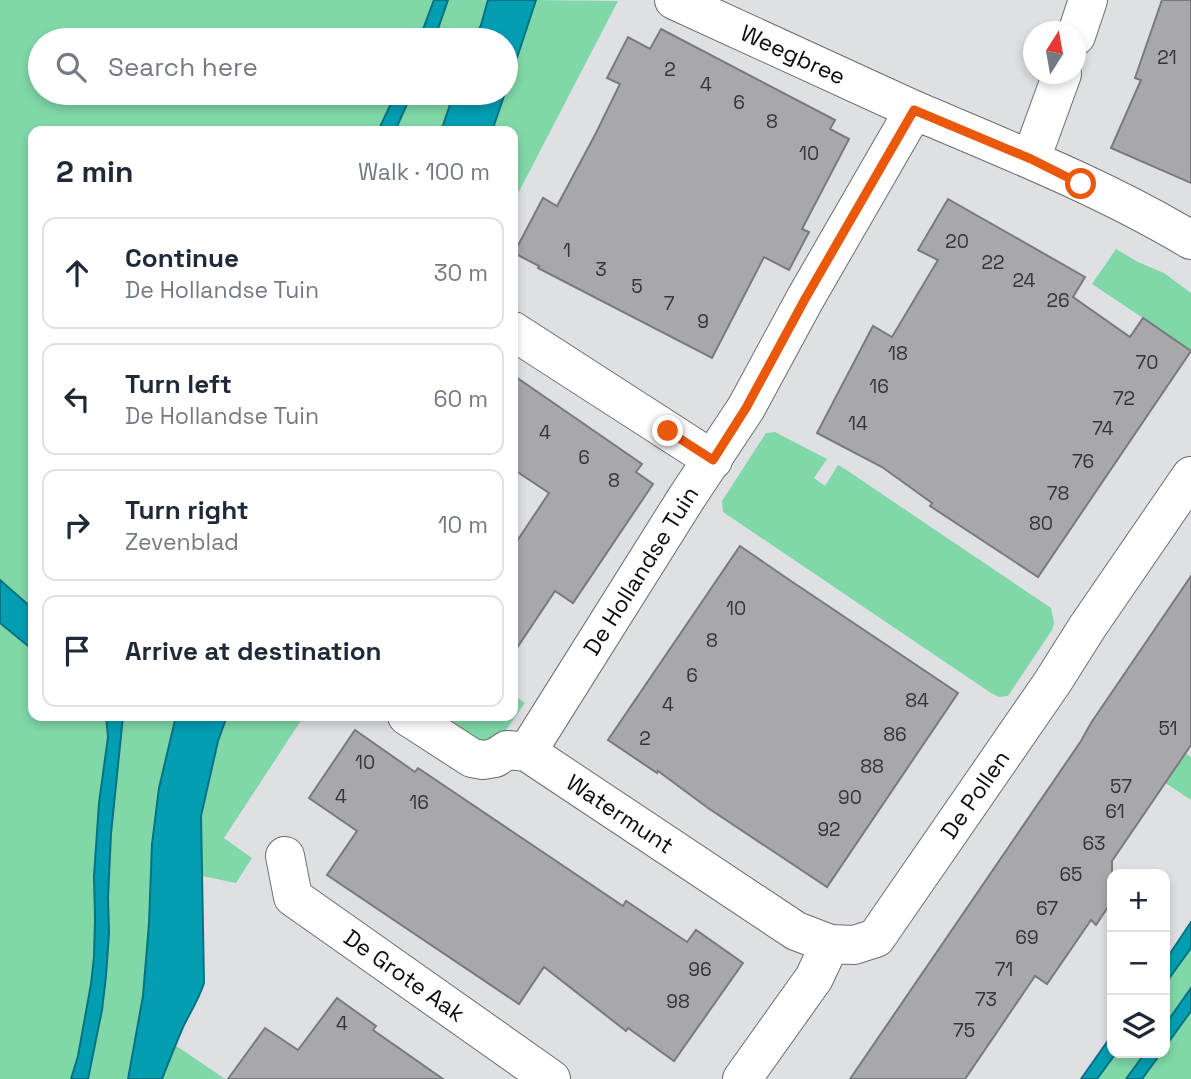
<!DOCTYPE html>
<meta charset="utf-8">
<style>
body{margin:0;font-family:"Space Grotesk",sans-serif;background:#f2f2f3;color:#1f2937}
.controls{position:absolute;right:21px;bottom:21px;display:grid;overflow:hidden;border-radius:14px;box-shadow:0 4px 10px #0003}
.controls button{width:63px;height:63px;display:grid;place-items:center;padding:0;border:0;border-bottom:2px solid #e0e1e3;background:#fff;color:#1f2937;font:35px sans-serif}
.compass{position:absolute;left:1023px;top:21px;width:63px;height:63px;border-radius:50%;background:#fff;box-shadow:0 4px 10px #0003;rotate:11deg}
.stop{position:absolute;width:21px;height:21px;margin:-16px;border:5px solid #ea580c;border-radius:50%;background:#fff}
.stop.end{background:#ea580c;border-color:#fff;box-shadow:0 2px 7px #0008}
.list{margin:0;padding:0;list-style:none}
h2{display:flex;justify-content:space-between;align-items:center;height:91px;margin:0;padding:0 28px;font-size:30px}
h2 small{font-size:23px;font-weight:400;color:#747a83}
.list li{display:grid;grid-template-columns:46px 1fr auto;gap:21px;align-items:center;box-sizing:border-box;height:112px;margin:0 14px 14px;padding:0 14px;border:2px solid #e0e1e3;border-radius:14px}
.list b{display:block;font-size:26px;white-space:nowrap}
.list p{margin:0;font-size:23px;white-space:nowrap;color:#747a83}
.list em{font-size:23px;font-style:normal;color:#747a83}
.icon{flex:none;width:38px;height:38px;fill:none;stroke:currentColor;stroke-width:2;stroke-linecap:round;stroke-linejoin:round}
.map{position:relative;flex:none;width:1191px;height:1079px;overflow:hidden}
.search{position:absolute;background:#fff;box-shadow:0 4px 10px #0003;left:28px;top:28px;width:490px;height:77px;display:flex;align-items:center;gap:18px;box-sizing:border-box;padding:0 24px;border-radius:38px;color:#747a83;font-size:26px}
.panel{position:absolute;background:#fff;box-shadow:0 4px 10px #0003;left:28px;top:126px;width:490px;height:595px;border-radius:14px}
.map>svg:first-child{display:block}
.green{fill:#80d8a8}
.water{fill:#049eb3;stroke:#077282;stroke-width:2}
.building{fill:#a8a8ac;stroke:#797a7d;stroke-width:2}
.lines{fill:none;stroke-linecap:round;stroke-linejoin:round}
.street-casing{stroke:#6c6d70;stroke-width:40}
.street{stroke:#fff;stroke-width:38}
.route{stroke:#ea580c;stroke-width:9}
.labels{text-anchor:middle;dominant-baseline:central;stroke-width:6;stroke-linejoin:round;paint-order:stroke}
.number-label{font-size:19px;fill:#343436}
.street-label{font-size:23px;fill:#0d0d0e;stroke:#dfe0e3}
</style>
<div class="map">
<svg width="1191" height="1079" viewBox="0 0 1191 1079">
<rect width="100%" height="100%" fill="#dfe0e3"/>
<g class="green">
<polygon points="0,0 434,0 421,40 40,40 40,93 399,93 383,131 33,131 33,609 0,580"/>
<polygon points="448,0 488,0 481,25 474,40 434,40"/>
<polygon points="536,0 618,1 513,203 513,131 492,131"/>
<polygon points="412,93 454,93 441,131 395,131"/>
<polygon points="1116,249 1138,262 1164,273 1191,293 1191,350 1092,284"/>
<polygon points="775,432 827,459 814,478 825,486 838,465 842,467 1051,608 1054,623 1052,630 1008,696 999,697 991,693 723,512 722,501 766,433"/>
<polygon points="0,623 33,650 33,716 106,716 108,737 99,803 94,876 95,919 94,957 91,984 78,1056 71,1079 0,1079"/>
<polygon points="513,695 525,703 501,737 479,746 447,729 457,716 467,720 470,716 513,716"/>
<polygon points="123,716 176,716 172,730 152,844 149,923 143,996 128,1079 88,1079 102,1010 106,976 109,933 108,898 111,834"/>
<polygon points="227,716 304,716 224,838 252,858 236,883 202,876 201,816 218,741"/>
<polygon points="1185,753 1191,757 1191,800 1164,782"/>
<polygon points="1191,948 1191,988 1165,1025 1165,984"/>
<polygon points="1191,1011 1191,1079 1142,1079 1161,1053 1165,1053 1165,1047"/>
<polygon points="175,1045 225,1079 162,1079"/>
<polygon points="1116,1053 1145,1053 1126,1079 1097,1079"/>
</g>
<g class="water">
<polygon points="434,0 448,0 434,40 419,40"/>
<polygon points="488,0 536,0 506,91 506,40 474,40 481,25"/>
<polygon points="396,93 412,93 395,131 378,131"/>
<polygon points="454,93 505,93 492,131 441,131"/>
<polygon points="0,580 33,609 33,650 0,623"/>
<polygon points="106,716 123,716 111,834 108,898 109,933 106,976 102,1010 88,1079 71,1079 78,1056 91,984 94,957 95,919 94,876 99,803 108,737"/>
<path d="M 176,716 L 227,716 L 218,741 L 201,816 L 204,983 C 199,999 191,1011 184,1025 C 176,1043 169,1061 162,1079 L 128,1079 L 143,996 L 149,923 L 152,844 L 159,788 Z"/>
<polygon points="1191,922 1191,948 1165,984 1165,961"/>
<polygon points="1191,988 1191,1011 1165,1047 1165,1025"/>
<polygon points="1112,1035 1112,1053 1116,1053 1097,1079 1081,1079"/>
<polygon points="1145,1053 1161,1053 1142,1079 1126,1079"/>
</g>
<g class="building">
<polygon points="1162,0 1191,0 1191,183 1111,148 1141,80 1135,78"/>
<polygon points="661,29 835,120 830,129 849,139 802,229 809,232 789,270 764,257 712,358 538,268 539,266 514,253 543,198 557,206 596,133 620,84 607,78 628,37 650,49"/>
<polygon points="948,199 1085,277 1073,297 1130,337 1143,318 1191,351 1038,577 930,506 932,503 882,467 817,433 873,326 892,337 938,260 918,250"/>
<polygon points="513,375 642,464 636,472 653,484 573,603 555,591 513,654 513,547 549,493 513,469"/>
<polygon points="740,546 788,579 958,693 827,887 708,808 658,771 657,773 608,740"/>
<polygon points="1191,576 1191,745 1112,861 1112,901 1096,925 1091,920 1047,984 1035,976 965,1079 850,1079 1081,741 1091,723"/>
<polygon points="355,730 415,772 418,768 623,906 626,901 687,942 696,930 743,963 674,1061 628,1028 626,1031 544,967 519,1004 327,875 357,831 309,798"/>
<polygon points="337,998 376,1026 373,1030 443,1079 228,1079 265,1028 298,1050"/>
</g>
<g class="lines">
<g class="street-casing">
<g id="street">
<path id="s1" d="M 674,0 L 914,110"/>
<polyline points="1076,36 1088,0"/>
<polyline points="1031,159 1062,74"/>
<polyline points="513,331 713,460"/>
<path id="s2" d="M 407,716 L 472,758 L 483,760 L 495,758 L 507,750 L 527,752 L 796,931 L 830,944"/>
<path id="s3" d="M 527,752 L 687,497 L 746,408 L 805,299 L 914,110 C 1008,150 1104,188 1191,240"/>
<path id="s4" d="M 285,856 L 293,897 L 551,1079"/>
<path id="s5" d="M 742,1079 L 814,978 L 830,944 L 854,945 L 876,938 L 1052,683 L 1088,626 L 1191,476"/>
</g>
</g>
<use href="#street" class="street"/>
</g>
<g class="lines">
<polyline class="route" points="668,431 713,460 746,408 805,299 914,110 1031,159 1081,184"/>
</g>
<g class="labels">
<g class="number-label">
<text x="1167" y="57">21</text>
<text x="670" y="69">2</text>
<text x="706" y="84">4</text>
<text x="739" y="102">6</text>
<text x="772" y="121">8</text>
<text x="809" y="153">10</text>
<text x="957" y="241">20</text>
<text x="567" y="250">1</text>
<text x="993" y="262">22</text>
<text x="601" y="269">3</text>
<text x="1024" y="280">24</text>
<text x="637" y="286">5</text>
<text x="1058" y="300">26</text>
<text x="669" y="303">7</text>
<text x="703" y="321">9</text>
<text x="898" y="353">18</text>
<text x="1147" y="362">70</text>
<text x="879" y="386">16</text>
<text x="1124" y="398">72</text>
<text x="858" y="423">14</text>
<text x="1103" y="428">74</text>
<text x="545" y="432">4</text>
<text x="584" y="457">6</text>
<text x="1083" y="461">76</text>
<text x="614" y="480">8</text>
<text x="1058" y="493">78</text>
<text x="1041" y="523">80</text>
<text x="736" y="608">10</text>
<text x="712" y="640">8</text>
<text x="692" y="675">6</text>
<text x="917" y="700">84</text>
<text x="668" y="704">4</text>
<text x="1168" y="728">51</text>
<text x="895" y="734">86</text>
<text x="645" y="738">2</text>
<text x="365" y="762">10</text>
<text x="872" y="766">88</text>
<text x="1121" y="786">57</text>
<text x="341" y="796">4</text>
<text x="850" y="797">90</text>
<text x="419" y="802">16</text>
<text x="1115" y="811">61</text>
<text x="829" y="829">92</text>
<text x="1094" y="843">63</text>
<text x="1071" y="874">65</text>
<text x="1047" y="908">67</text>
<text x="1027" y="937">69</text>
<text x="700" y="969">96</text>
<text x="1004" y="969">71</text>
<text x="986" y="999">73</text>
<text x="678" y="1001">98</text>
<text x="342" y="1023">4</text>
<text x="964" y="1030">75</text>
</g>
<g class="street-label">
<text stroke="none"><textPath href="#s1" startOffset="131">Weegbree</textPath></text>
<text stroke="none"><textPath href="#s3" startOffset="214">De Hollandse Tuin</textPath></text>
<text stroke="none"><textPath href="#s5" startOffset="383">De Pollen</textPath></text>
<text stroke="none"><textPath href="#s2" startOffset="247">Watermunt</textPath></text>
<text stroke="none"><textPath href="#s4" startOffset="178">De Grote Aak</textPath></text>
</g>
</g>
</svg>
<div class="controls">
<button>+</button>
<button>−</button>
<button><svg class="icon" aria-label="layers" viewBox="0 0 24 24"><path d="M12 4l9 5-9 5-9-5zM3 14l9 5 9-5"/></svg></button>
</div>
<svg class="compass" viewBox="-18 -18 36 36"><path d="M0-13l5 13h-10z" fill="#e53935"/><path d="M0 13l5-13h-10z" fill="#747a83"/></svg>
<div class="stop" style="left:1081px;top:184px"></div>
<div class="stop end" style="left:668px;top:431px"></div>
<div class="search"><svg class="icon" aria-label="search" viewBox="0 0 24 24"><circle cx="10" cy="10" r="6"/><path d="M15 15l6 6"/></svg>Search here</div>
<section class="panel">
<h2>2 min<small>Walk · 100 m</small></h2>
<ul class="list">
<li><svg class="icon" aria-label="ahead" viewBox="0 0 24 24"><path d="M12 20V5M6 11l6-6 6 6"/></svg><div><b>Continue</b><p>De Hollandse Tuin</p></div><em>30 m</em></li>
<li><svg class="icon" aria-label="left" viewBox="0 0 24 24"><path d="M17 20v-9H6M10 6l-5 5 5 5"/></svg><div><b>Turn left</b><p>De Hollandse Tuin</p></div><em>60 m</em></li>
<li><svg class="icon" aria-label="right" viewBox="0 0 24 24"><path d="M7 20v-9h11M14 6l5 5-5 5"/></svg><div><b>Turn right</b><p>Zevenblad</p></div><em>10 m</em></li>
<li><svg class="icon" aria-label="arrive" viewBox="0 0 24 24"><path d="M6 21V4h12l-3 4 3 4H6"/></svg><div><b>Arrive at destination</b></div></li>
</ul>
</section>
</div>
